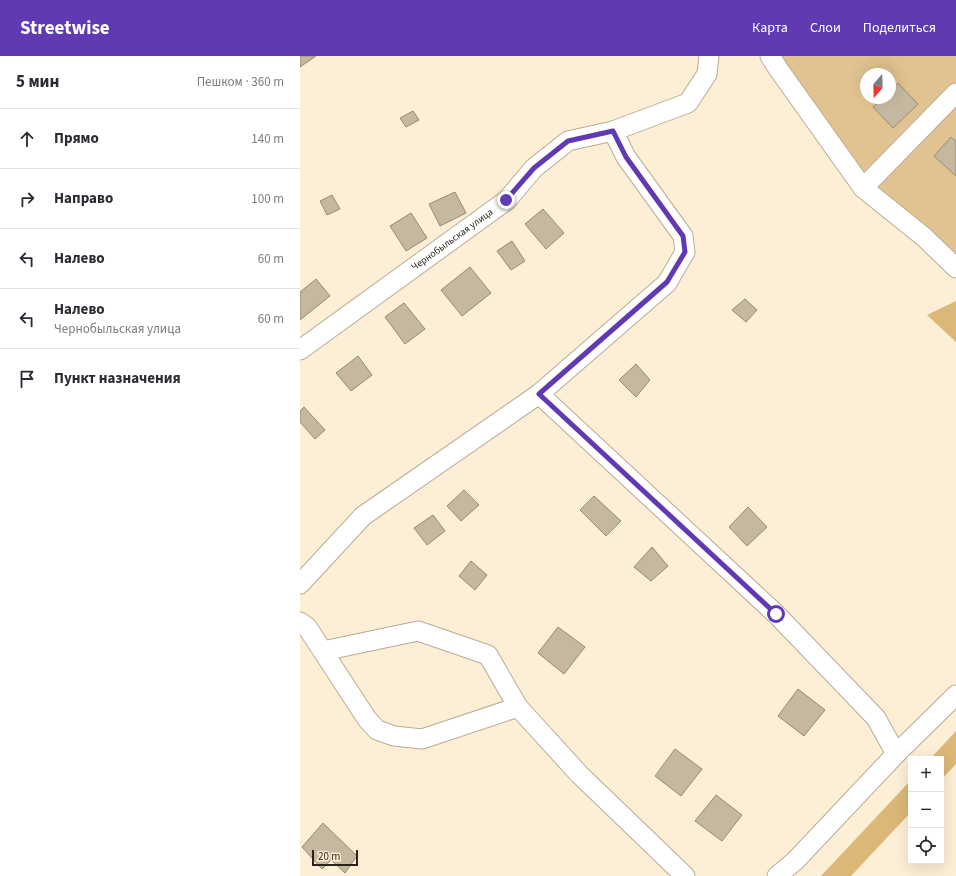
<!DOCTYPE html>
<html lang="ru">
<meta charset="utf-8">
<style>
body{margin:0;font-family:"Source Sans 3",sans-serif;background:#f2f2f3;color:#2b2b33}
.controls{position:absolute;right:12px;bottom:12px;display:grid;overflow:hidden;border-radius:0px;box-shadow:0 4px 16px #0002}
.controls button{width:36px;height:36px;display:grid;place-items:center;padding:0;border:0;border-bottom:1px solid #e1e1e2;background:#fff;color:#2b2b33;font:20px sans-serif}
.compass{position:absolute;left:560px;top:12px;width:36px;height:36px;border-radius:50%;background:#fff;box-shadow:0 4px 16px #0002;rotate:199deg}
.scale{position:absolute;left:12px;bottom:10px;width:46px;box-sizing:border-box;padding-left:4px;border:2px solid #29241b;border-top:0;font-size:11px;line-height:14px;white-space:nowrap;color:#29241b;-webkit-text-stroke:3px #fdefd6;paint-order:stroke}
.stop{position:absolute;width:12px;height:12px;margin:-9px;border:3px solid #5f3ab2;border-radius:50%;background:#fff}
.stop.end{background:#5f3ab2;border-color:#fff;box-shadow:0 1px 4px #0008}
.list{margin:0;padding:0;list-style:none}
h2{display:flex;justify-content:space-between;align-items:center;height:52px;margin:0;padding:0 16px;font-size:17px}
h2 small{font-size:13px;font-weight:400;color:#7c7c81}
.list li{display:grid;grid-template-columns:26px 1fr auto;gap:12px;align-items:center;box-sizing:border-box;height:60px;padding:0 16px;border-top:1px solid #e1e1e2}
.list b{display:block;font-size:15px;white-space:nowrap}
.list p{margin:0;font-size:13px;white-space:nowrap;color:#7c7c81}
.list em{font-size:13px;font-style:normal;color:#7c7c81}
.icon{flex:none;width:22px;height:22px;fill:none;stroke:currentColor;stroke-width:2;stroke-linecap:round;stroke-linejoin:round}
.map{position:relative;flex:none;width:656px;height:820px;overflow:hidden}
header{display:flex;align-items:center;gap:24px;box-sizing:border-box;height:56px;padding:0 20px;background:#5f3ab2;color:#fff}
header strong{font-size:19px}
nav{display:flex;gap:22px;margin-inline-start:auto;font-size:14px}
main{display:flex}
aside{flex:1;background:#fff}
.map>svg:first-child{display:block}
.green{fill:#e0c390;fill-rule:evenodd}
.forest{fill:#dbb877}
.building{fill:#c5b8a0;stroke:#978a74}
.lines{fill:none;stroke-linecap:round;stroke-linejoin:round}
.minor-casing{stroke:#b9ac95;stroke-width:21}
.minor{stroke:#fff;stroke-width:19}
.route{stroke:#5f3ab2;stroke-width:5}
.labels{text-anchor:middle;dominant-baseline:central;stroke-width:3.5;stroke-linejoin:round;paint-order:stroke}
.street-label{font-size:10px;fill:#29241b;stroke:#fdefd6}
</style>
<header>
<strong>Streetwise</strong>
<nav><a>Карта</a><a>Слои</a><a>Поделиться</a></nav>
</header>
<main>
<aside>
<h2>5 мин<small>Пешком · 360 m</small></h2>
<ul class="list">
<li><svg class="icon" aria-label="ahead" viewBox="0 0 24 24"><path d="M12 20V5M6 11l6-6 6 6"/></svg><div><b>Прямо</b></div><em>140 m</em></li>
<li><svg class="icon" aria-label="right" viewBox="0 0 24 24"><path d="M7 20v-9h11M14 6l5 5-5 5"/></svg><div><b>Направо</b></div><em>100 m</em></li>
<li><svg class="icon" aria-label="left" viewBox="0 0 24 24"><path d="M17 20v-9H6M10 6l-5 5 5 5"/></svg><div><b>Налево</b></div><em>60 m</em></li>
<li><svg class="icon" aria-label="left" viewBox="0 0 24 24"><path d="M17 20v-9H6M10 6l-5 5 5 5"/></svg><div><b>Налево</b><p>Чернобыльская улица</p></div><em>60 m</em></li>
<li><svg class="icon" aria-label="arrive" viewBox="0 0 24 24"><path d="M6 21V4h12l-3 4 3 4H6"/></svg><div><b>Пункт назначения</b></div></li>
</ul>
</aside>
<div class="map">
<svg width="656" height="820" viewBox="0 0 656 820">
<rect width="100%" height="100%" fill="#fdefd6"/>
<path class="green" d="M 479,0 L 656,0 L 656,207 L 550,115 ZM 566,18 L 590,18 L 590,42 L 566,42 Z"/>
<g class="forest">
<polygon points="656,245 656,286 627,259"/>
<polygon points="656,675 656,708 641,724 641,703 630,703"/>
<polygon points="611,724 611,756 551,820 521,820"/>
</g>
<g class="building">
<polygon points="0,0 16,0 0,11"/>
<polygon points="598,27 618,48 593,72 573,51 583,42 590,42 590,35"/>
<polygon points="113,55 119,64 106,71 100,62"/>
<polygon points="651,81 656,85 656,120 634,100"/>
<polygon points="155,136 166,157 140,170 129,148"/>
<polygon points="32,139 40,153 27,159 20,145"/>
<polygon points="243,153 264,177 246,193 225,168"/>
<polygon points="111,157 127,182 106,195 90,170"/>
<polygon points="212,185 225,205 211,214 197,195"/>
<polygon points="170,211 191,237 162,260 141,234"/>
<polygon points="16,223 30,240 0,264 0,236"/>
<polygon points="445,243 457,254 446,266 432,254"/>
<polygon points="104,247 125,273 105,288 85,261"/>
<polygon points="58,300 72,319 51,335 36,317"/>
<polygon points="336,308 350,324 336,341 319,324"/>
<polygon points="4,351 25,374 15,383 0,366 0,355"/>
<polygon points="164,434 179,449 161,465 147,450"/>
<polygon points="294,440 321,465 306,480 280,454"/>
<polygon points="448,451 467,471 447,490 429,471"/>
<polygon points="133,459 145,475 127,489 114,472"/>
<polygon points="352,491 368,510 351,525 334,511"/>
<polygon points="171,505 187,519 175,534 159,520"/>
<polygon points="258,571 285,591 264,618 238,597"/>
<polygon points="498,633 525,654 504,680 478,660"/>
<polygon points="375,693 402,713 381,740 355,720"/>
<polygon points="416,739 442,759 422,785 395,765"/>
<polygon points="23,767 57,800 45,817 31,804 22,813 2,791"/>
</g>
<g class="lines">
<g class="minor-casing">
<g id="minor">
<polyline points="470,0 479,14 563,132 624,181 656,212"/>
<polyline points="563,132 656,37"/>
<path id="s1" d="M 0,294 L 207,144 L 234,112 L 268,85 L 313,75 L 388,47 L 407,18 L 409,0"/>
<polyline points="239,338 476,558 576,662 596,698"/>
<polyline points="0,528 63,460 239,338 367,227 385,196 383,180 326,101 313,75"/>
<polyline points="0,566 7,571 67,663 77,674 94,680 122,683 218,651 188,599 118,575 23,595"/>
<polyline points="218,651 279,718 385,820"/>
<polyline points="477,820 495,805 596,698 656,639"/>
</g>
</g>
<use href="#minor" class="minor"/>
</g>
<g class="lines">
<polyline class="route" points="206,144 234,112 268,85 313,75 326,101 383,180 385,196 367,226 239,338 476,558"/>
</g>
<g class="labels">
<g class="street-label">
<text stroke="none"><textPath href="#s1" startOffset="188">Чернобыльская улица</textPath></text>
</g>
</g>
</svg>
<div class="controls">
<button>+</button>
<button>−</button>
<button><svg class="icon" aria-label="locate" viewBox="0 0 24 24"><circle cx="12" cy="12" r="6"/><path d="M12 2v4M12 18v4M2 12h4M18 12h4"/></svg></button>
</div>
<svg class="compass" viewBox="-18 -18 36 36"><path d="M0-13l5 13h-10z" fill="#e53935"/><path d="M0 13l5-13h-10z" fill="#7c7c81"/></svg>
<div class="scale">20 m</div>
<div class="stop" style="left:476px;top:558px"></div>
<div class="stop end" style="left:206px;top:144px"></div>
</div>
</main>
